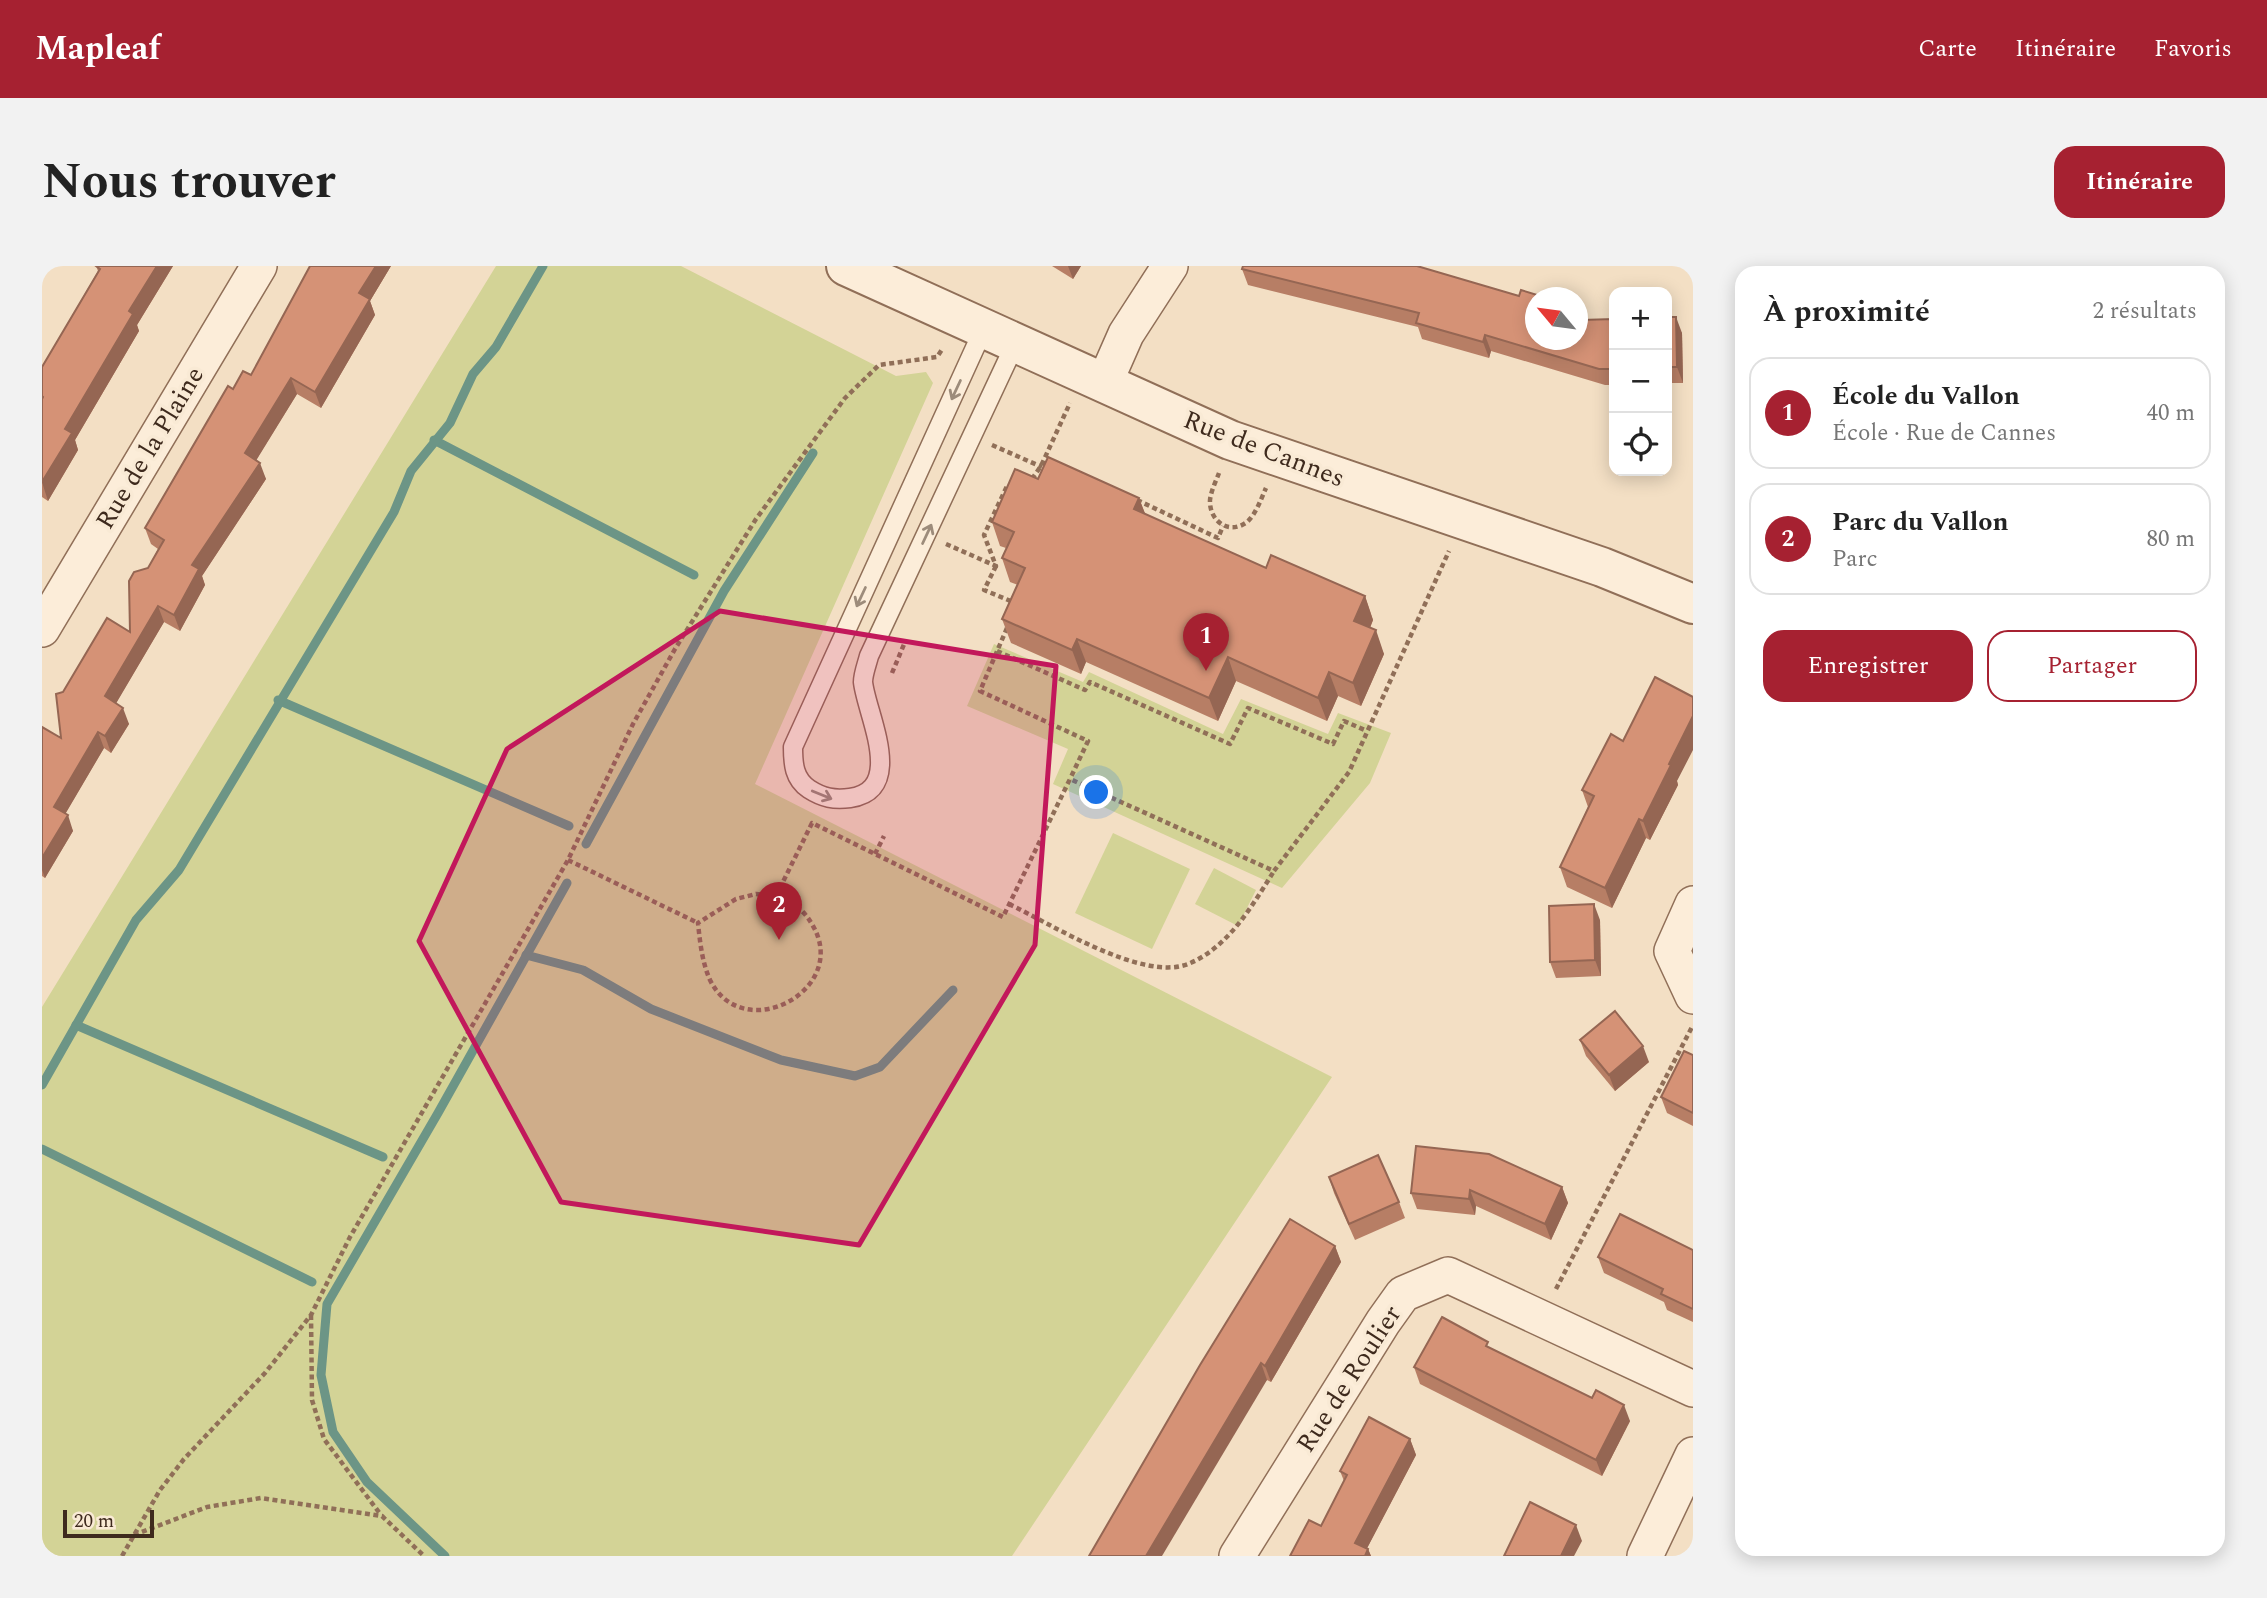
<!DOCTYPE html>
<html lang="fr">
<meta charset="utf-8">
<style>
body{margin:0;font-family:Spectral,serif;background:#f2f2f2;color:#222}
.controls{position:absolute;right:21px;top:21px;display:grid;overflow:hidden;border-radius:14px;box-shadow:0 4px 18px #0003}
.controls button{width:63px;height:63px;display:grid;place-items:center;padding:0;border:0;border-bottom:2px solid #e0e0e0;background:#fff;color:#222;font:35px sans-serif}
.compass{position:absolute;left:1483px;top:21px;width:63px;height:63px;border-radius:50%;background:#fff;box-shadow:0 4px 18px #0003;rotate:299deg}
.scale{position:absolute;left:21px;bottom:18px;width:91px;box-sizing:border-box;padding-left:7px;border:4px solid #3e2a1d;border-top:0;font-size:19px;line-height:24px;white-space:nowrap;color:#3e2a1d;-webkit-text-stroke:5px #f9ead5;paint-order:stroke}
.you{position:absolute;left:1055px;top:527px;width:24px;height:24px;margin:-18px;border:5px solid #fff;border-radius:50%;background:#1a73e8;box-shadow:0 0 0 10px #1a73e833}
.badge{display:grid;place-items:center;width:46px;height:46px;border-radius:50%;background:#a62131;color:#fff;font-size:23px;font-weight:700}
.pin{position:absolute;translate:-50% -58px;filter:drop-shadow(0 2px 4px #0008)}
.pin::after{content:'';position:absolute;top:37px;width:24px;height:21px;background:inherit;clip-path:polygon(0 0,100% 0,50% 100%)}
.list{margin:0;padding:0;list-style:none}
h2{display:flex;justify-content:space-between;align-items:center;height:91px;margin:0;padding:0 28px;font-size:30px}
h2 small{font-size:23px;font-weight:400;color:#767676}
.list li{display:grid;grid-template-columns:46px 1fr auto;gap:21px;align-items:center;box-sizing:border-box;height:112px;margin:0 14px 14px;padding:0 14px;border:2px solid #e0e0e0;border-radius:21px}
.list b{display:block;font-size:26px;white-space:nowrap}
.list p{margin:0;font-size:23px;white-space:nowrap;color:#767676}
.list em{font-size:23px;font-style:normal;color:#767676}
.actions{display:flex;gap:14px;padding:21px 28px}
.actions a{flex:1;padding:16px 0;border:2px solid #a62131;border-radius:21px;text-align:center;font-size:24px;color:#a62131}
.actions .main{background:#a62131;color:#fff}
.icon{flex:none;width:38px;height:38px;fill:none;stroke:currentColor;stroke-width:2;stroke-linecap:round;stroke-linejoin:round}
.map{position:relative;flex:none;width:1651px;height:1290px;overflow:hidden;border-radius:21px}
header{display:flex;align-items:center;gap:42px;box-sizing:border-box;height:98px;padding:0 35px;background:#a62131;color:#fff}
header strong{font-size:33px}
nav{display:flex;gap:38px;margin-inline-start:auto;font-size:24px}
.intro{display:flex;align-items:center;justify-content:space-between;box-sizing:border-box;height:168px;padding:0 42px}
h1{margin:0;font-size:49px}
.button{padding:18px 32px;border-radius:21px;background:#a62131;color:#fff;font-size:24px;font-weight:700}
main{display:flex;gap:42px;padding:0 42px}
aside{flex:1;background:#fff;border-radius:21px;box-shadow:0 4px 18px #0003}
.map>svg:first-child{display:block}
.green{fill:#d3d396}
.lines{fill:none;stroke-linecap:round;stroke-linejoin:round}
.stream{stroke:#6c9586;stroke-width:9}
.service-casing{stroke:#906f58;stroke-width:21}
.minor-casing{stroke:#906f58;stroke-width:38}
.tertiary-casing{stroke:#906f58;stroke-width:42}
.path{stroke:#906f58;stroke-width:4.5;stroke-dasharray:5 3.5;stroke-linecap:butt}
.service{stroke:#fcedd9;stroke-width:18}
.minor{stroke:#fcedd9;stroke-width:35}
.tertiary{stroke:#fcedd9;stroke-width:38}
.wall{fill:#b77e65}
.shaded-wall{fill:#956653}
.building{fill:#d59276;stroke:#956653;stroke-width:2}
.oneway{stroke:#9d8c7b}
.marked{fill:#c2185b;fill-opacity:0.2;stroke:#c2185b;stroke-width:5;stroke-linejoin:round}
.labels{text-anchor:middle;dominant-baseline:central;stroke-width:7;stroke-linejoin:round;paint-order:stroke}
.street-label{font-size:26px;fill:#3e2a1d;stroke:#f9ead5}
</style>
<header>
<strong>Mapleaf</strong>
<nav><a>Carte</a><a>Itinéraire</a><a>Favoris</a></nav>
</header>
<div class="intro"><h1>Nous trouver</h1><a class="button">Itinéraire</a></div>
<main>
<div class="map">
<svg width="1651" height="1290" viewBox="0 0 1651 1290">
<rect width="100%" height="100%" fill="#f3dfc4"/>
<g class="green">
<polygon points="454,0 639,0 854,110 884,106 891,117 713,518 1290,811 970,1290 0,1290 0,741"/>
<polygon points="952,378 1041,416 1047,406 1181,468 1199,433 1286,468 1296,447 1349,467 1328,517 1240,622 1011,518 1026,483 925,440"/>
<polygon points="1071,567 1148,603 1110,683 1033,647"/>
<polygon points="1172,602 1214,624 1196,660 1153,638"/>
</g>
<g class="lines">
<g class="stream">
<polyline points="392,174 652,309"/>
<polyline points="236,434 527,560"/>
<polyline points="544,578 682,325 771,187"/>
<polyline points="484,689 541,704 609,743 739,794 813,810 838,801 911,724"/>
<polyline points="34,759 341,891"/>
<polyline points="0,819 94,654 137,604 352,246 369,205 408,157 431,108 454,81 501,0"/>
<polyline points="0,883 270,1016"/>
<polyline points="403,1290 325,1216 291,1166 279,1109 285,1038 396,847 525,617"/>
</g>
<g class="service-casing">
<path id="service" d="M 942,62 L 751,481 C 751,498 752,513 767,523 C 781,532 792,534 808,532 C 865,524 824,447 821,416 C 821,408 825,398 827,390 L 974,76"/>
</g>
<g class="minor-casing">
<g id="minor">
<polyline points="1062,118 1084,68 1128,0"/>
<polyline points="0,363 217,0"/>
<polyline points="1651,638 1630,685 1651,730"/>
<polyline points="1195,1290 1341,1056 1361,1028 1406,1009 1651,1123"/>
<polyline points="1603,1290 1651,1189"/>
</g>
</g>
<g class="tertiary-casing">
<polyline id="tertiary" points="804,0 1188,174 1560,301 1651,338"/>
</g>
<g class="path">
<polyline points="950,179 1000,201"/>
<path d="M 1177,207 C 1174,215 1169,225 1168,234 C 1167,254 1186,270 1205,256 C 1214,248 1219,233 1224,222"/>
<polyline points="990,213 999,200 1028,137"/>
<polyline points="1095,234 1176,272 1181,260"/>
<polyline points="904,278 954,300 942,269 965,220 972,218"/>
<polyline points="954,300 942,324 971,336"/>
<polyline points="965,362 938,425 1046,475 1028,513"/>
<polyline points="955,385 1043,424 1048,416 1188,478 1206,442 1291,478 1302,455 1325,465"/>
<polyline points="850,407 863,376"/>
<polyline points="833,588 842,570"/>
<polyline points="526,594 656,657"/>
<path d="M 714,628 C 739,630 758,636 771,660 C 808,724 701,781 668,714 C 660,696 658,676 656,657 L 694,633 Z"/>
<polyline points="734,630 770,557 961,651 1028,513 1232,605 1307,506 1407,285"/>
<path d="M 967,638 C 1009,658 1100,716 1146,698 C 1186,682 1210,640 1232,605"/>
<polyline points="1514,1023 1650,761"/>
<polyline points="269,1049 270,1134 282,1173 339,1249"/>
<polyline points="92,1269 165,1241 219,1232 340,1250 382,1290"/>
<polyline points="80,1290 118,1224 142,1193 223,1107 269,1049 308,971 526,594 591,458 633,383 714,253 803,132 837,99 895,91 901,82"/>
</g>
<use href="#service" class="service"/>
<use href="#minor" class="minor"/>
<use href="#tertiary" class="tertiary"/>
</g>
<g class="wall">
<polygon points="54,0 131,0 95,59 97,65 33,174 36,184 6,235 0,231 0,101 56,5"/>
<polygon points="268,0 349,0 328,35 333,49 279,142 255,128 214,194 224,213 160,310 163,319 138,365 122,356 74,437 87,458 69,487 62,482 23,548 31,565 3,612 0,610 0,461 19,472 21,426 88,366 106,302 116,283 109,278 103,262 191,123 209,109"/>
<polygon points="1010,0 1039,0 1031,13"/>
<polygon points="1200,3 1546,54 1572,53 1572,119 1563,119 1449,85 1447,92 1380,73 1376,61 1206,19"/>
<polygon points="1625,51 1640,67 1641,117 1625,117"/>
<polygon points="996,213 1097,232 1103,248 1224,302 1323,330 1331,354 1328,362 1342,388 1319,440 1296,430 1285,455 1194,415 1176,455 1044,396 1039,408 969,377 960,353 976,319 968,316 960,292 964,282 958,280 950,256"/>
<polygon points="1635,515 1636,519 1608,574 1604,572 1570,642 1525,621 1518,601 1546,541 1540,524"/>
<polygon points="1558,654 1559,710 1514,712 1508,696"/>
<polygon points="1538,774 1607,796 1573,825 1544,790"/>
<polygon points="1651,789 1651,860 1625,847 1619,831"/>
<polygon points="1287,911 1357,936 1363,952 1313,974 1292,927"/>
<polygon points="1520,921 1526,937 1509,974 1434,940 1433,949 1375,943 1369,927"/>
<polygon points="1636,977 1651,984 1651,1056 1625,1044 1622,1036 1562,1007 1556,991"/>
<polygon points="1293,980 1299,996 1229,1116 1225,1114 1047,1290"/>
<polygon points="1449,1082 1588,1155 1560,1210 1378,1118 1372,1101"/>
<polygon points="1368,1173 1374,1189 1325,1282 1326,1283 1329,1290 1248,1290 1279,1260 1302,1215 1298,1205"/>
</g>
<g class="shaded-wall">
<polygon points="115,0 131,0 95,59 97,65 33,174 36,184 6,235 0,216 23,163 87,45"/>
<polygon points="334,0 349,0 328,35 333,49 279,142 273,126 317,27"/>
<polygon points="1026,0 1039,0 1031,13"/>
<polygon points="1542,43 1548,59 1539,54"/>
<polygon points="1634,51 1640,67 1641,117 1635,101"/>
<polygon points="1443,69 1449,85 1447,92 1441,76"/>
<polygon points="249,112 255,128 209,203 203,187"/>
<polygon points="218,197 224,213 160,310 163,319 138,365 132,349 150,299"/>
<polygon points="1097,232 1106,255 1092,243"/>
<polygon points="1323,330 1331,354 1321,379 1312,355"/>
<polygon points="116,340 122,356 69,446 63,430"/>
<polygon points="1334,364 1342,388 1319,440 1311,417"/>
<polygon points="1035,373 1044,396 1039,408 1030,384"/>
<polygon points="1186,391 1194,415 1176,455 1167,432"/>
<polygon points="1287,406 1296,430 1285,455 1276,432"/>
<polygon points="81,442 87,458 69,487 63,470"/>
<polygon points="1651,450 1651,484 1635,515 1636,519 1608,574 1601,555 1627,498"/>
<polygon points="56,466 62,482 18,557 12,541"/>
<polygon points="26,549 31,565 3,612 0,604 0,592"/>
<polygon points="1597,553 1604,572 1570,642 1563,622"/>
<polygon points="1552,638 1558,654 1559,710 1553,694"/>
<polygon points="1601,780 1607,796 1573,825 1567,809"/>
<polygon points="1520,921 1526,937 1509,974 1503,958"/>
<polygon points="1428,924 1434,940 1433,949 1427,933"/>
<polygon points="1293,980 1299,996 1229,1116 1223,1100"/>
<polygon points="1219,1097 1225,1114 1120,1290 1104,1290"/>
<polygon points="1582,1139 1588,1155 1560,1210 1554,1194"/>
<polygon points="1368,1173 1374,1189 1321,1290 1313,1277"/>
<polygon points="1534,1259 1540,1275 1532,1290 1519,1290"/>
<polygon points="1326,1283 1329,1290 1323,1290"/>
</g>
<g class="building">
<polygon points="54,0 115,0 87,45 91,48 23,163 30,167 0,216 0,133 1,131 0,130 0,101 58,3"/>
<polygon points="268,0 334,0 317,27 328,33 273,126 249,112 203,187 218,197 150,299 157,303 132,349 116,340 63,430 81,442 63,470 56,466 12,541 26,549 0,592 0,461 19,472 14,428 21,426 65,352 88,366 87,315 92,306 106,302 122,274 103,262 186,120 191,123 201,105 209,109"/>
<polygon points="1201,0 1375,0 1477,30 1479,24 1505,32 1494,32 1494,74 1536,74 1536,41 1542,43 1539,54 1572,53 1572,103 1557,103 1443,69 1441,76 1374,57 1377,47 1200,3"/>
<polygon points="1625,51 1634,51 1635,101 1625,101"/>
<polygon points="1006,191 1097,232 1092,243 1224,302 1229,289 1323,330 1312,355 1334,364 1311,417 1287,406 1276,432 1186,391 1167,432 1035,373 1030,384 960,353 983,302 960,292 972,266 950,256 973,203 996,213"/>
<polygon points="1613,411 1651,431 1651,450 1627,498 1629,499 1601,555 1597,553 1563,622 1518,601 1552,530 1540,524 1569,468 1581,475"/>
<polygon points="1552,638 1553,694 1508,696 1507,640"/>
<polygon points="1573,745 1601,780 1567,809 1538,774"/>
<polygon points="1642,785 1651,789 1651,847 1619,831"/>
<polygon points="1374,880 1447,888 1520,921 1503,958 1428,924 1427,933 1369,927"/>
<polygon points="1336,889 1357,936 1307,958 1287,911"/>
<polygon points="1578,948 1651,984 1651,1043 1619,1028 1621,1023 1556,991"/>
<polygon points="1248,953 1293,980 1223,1100 1219,1097 1104,1290 1047,1290 1158,1099"/>
<polygon points="1400,1051 1446,1076 1444,1080 1550,1132 1554,1124 1582,1139 1554,1194 1372,1101"/>
<polygon points="1327,1151 1368,1173 1313,1277 1326,1283 1323,1290 1248,1290 1267,1254 1279,1260 1305,1209 1298,1205"/>
<polygon points="1488,1236 1534,1259 1519,1290 1462,1290"/>
</g>
<defs><path id="oneway-shaft" d="M-6 0H5M1.5-3L5.5 0L1.5 3" fill="none" stroke-width="1.6" stroke-linecap="round" stroke-linejoin="round" transform="scale(1.75)"/></defs>
<g class="oneway">
<use href="#oneway-shaft" transform="translate(914 124) rotate(115)"/>
<use href="#oneway-shaft" transform="translate(885 268) rotate(-65)"/>
<use href="#oneway-shaft" transform="translate(819 331) rotate(115)"/>
<use href="#oneway-shaft" transform="translate(780 529) rotate(22)"/>
</g>
<path class="marked" d="M 678,345 L 1014,400 L 993,679 L 817,979 L 519,936 L 377,675 L 465,483 Z"/>
<g class="labels">
<g class="street-label">
<text transform="translate(108 182) rotate(-59)">Rue de la Plaine</text>
<text transform="translate(1222 183) rotate(21)">Rue de Cannes</text>
<text transform="translate(1307 1113) rotate(-57)">Rue de Roulier</text>
</g>
</g>
</svg>
<div class="controls">
<button>+</button>
<button>−</button>
<button><svg class="icon" aria-label="locate" viewBox="0 0 24 24"><circle cx="12" cy="12" r="6"/><path d="M12 2v4M12 18v4M2 12h4M18 12h4"/></svg></button>
</div>
<svg class="compass" viewBox="-18 -18 36 36"><path d="M0-13l5 13h-10z" fill="#e53935"/><path d="M0 13l5-13h-10z" fill="#767676"/></svg>
<div class="scale">20 m</div>
<div class="you"></div>
<div class="pin badge" style="left:1164px;top:405px">1</div>
<div class="pin badge" style="left:737px;top:674px">2</div>
</div>
<aside>
<h2>À proximité<small>2 résultats</small></h2>
<ul class="list">
<li><span class="badge">1</span><div><b>École du Vallon</b><p>École · Rue de Cannes</p></div><em>40 m</em></li>
<li><span class="badge">2</span><div><b>Parc du Vallon</b><p>Parc</p></div><em>80 m</em></li>
</ul>
<div class="actions"><a class="main">Enregistrer</a><a>Partager</a></div>
</aside>
</main>
